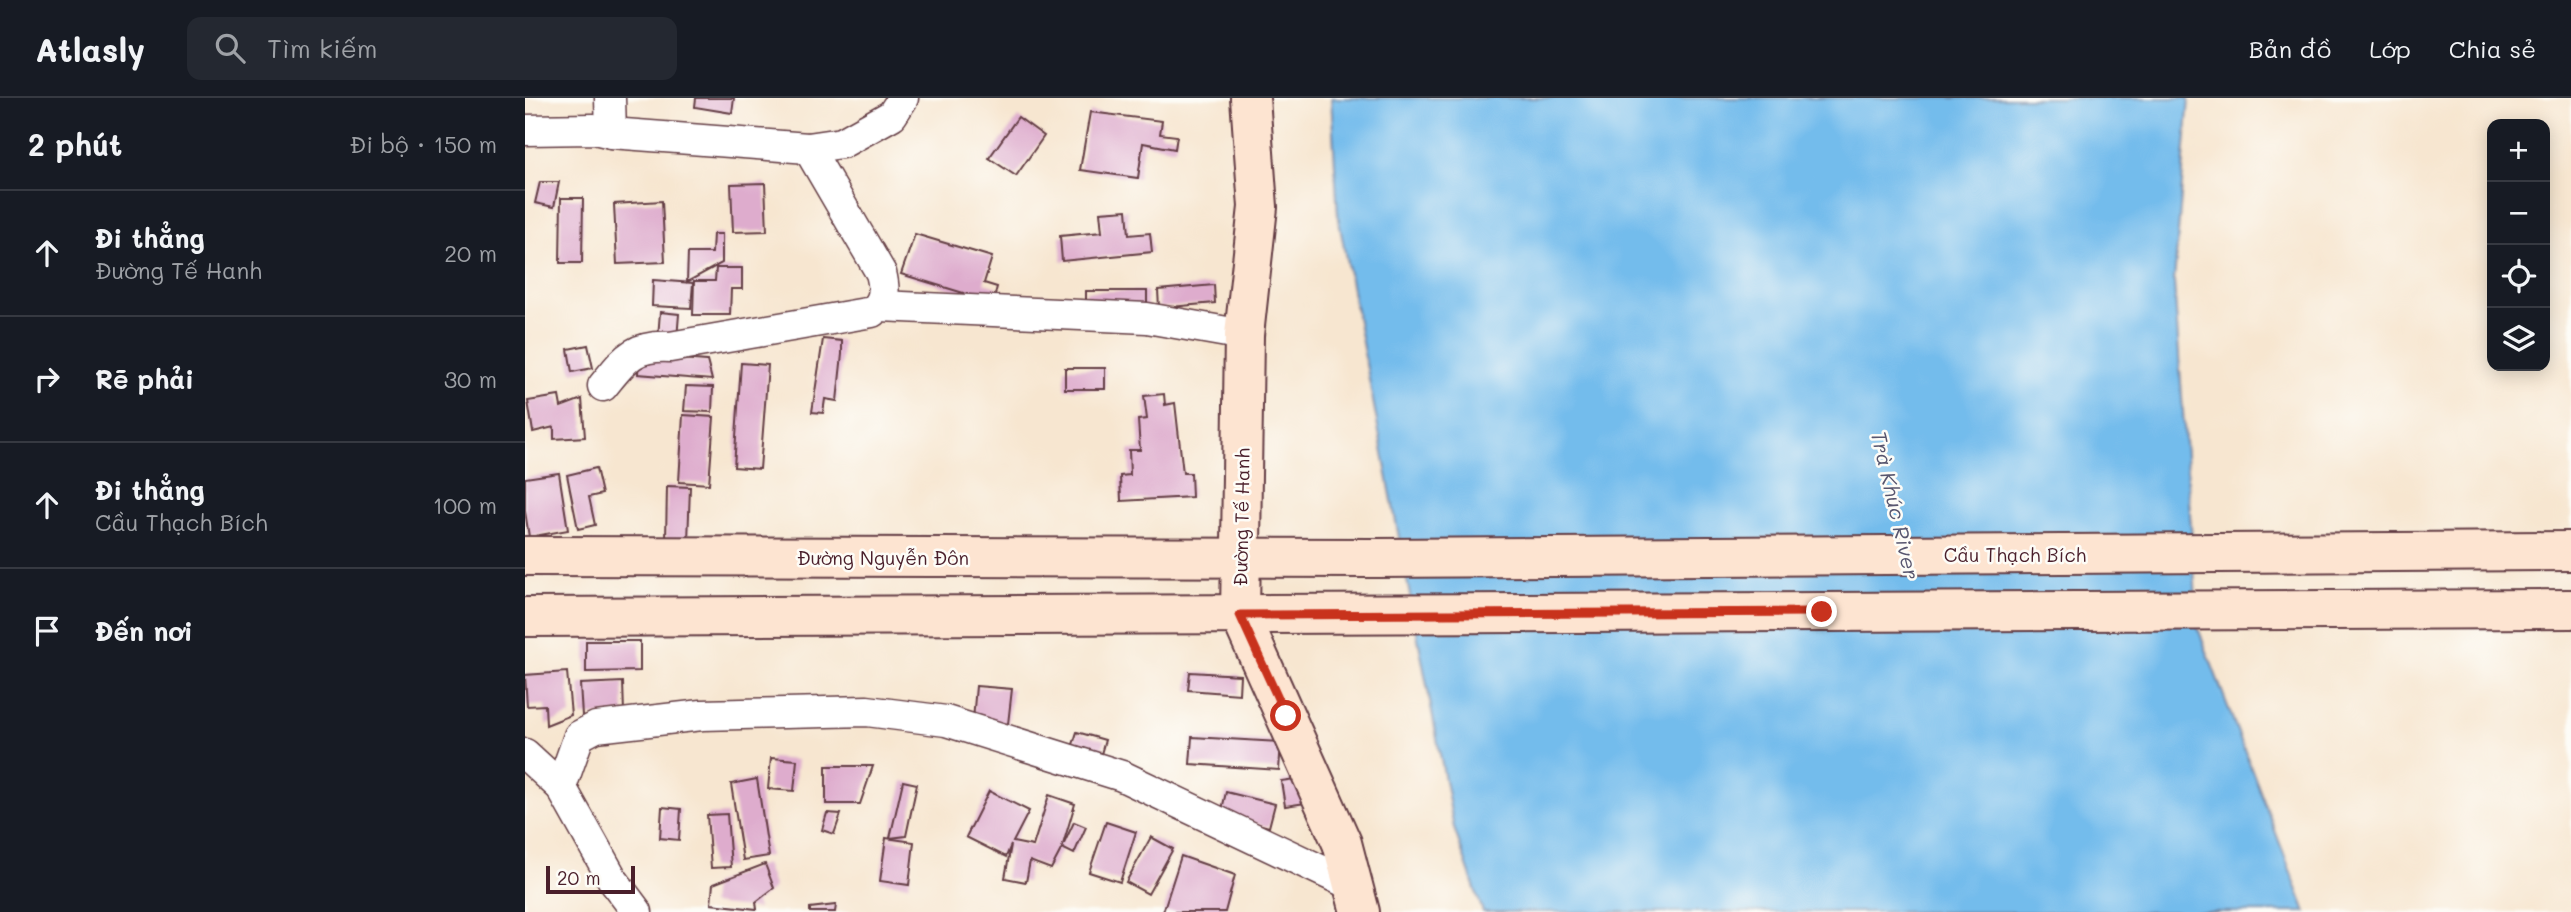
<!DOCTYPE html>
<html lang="vi">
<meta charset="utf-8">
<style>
body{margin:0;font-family:Mali,sans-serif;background:#242831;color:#f1f3f6}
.controls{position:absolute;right:21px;top:21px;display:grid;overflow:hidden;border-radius:14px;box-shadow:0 4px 18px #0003}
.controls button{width:63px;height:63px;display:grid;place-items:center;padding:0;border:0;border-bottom:2px solid #363941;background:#171b24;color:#f1f3f6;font:35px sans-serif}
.scale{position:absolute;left:21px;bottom:18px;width:89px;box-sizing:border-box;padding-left:7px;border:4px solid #4a1f2b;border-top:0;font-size:19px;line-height:24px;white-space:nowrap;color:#4a1f2b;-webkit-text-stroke:5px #fdfcf7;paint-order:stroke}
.stop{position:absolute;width:21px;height:21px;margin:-16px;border:5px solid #c8321e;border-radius:50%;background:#fff}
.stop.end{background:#c8321e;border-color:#fff;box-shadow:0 2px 7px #0008}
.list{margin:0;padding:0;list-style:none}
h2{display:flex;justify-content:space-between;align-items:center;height:91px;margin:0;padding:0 28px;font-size:30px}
h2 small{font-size:23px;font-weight:400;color:#9ea1a6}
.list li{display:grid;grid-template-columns:46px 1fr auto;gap:21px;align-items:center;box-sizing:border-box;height:126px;padding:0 28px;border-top:2px solid #363941}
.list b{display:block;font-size:26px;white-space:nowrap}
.list p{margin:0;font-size:23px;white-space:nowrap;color:#9ea1a6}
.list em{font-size:23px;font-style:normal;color:#9ea1a6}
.icon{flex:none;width:38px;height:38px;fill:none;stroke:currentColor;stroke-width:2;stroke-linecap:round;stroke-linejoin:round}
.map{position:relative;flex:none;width:2046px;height:814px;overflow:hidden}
header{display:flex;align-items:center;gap:42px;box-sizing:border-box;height:98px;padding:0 35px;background:#171b24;border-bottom:2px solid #363941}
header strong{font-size:33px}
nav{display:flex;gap:38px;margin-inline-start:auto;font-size:24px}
.search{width:490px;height:63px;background:#242831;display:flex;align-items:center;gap:18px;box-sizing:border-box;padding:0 24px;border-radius:14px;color:#9ea1a6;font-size:26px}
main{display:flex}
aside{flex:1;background:#171b24}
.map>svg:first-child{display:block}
.water{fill:#73bcec;stroke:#5e6e8c;stroke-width:2}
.building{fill:#deaccd}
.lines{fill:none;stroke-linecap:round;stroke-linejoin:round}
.street-casing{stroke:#643d44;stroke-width:33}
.secondary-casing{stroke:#643d44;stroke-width:42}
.street{stroke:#fff;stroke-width:30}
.secondary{stroke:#fde4d1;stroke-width:38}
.route{stroke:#c8321e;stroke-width:9}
.labels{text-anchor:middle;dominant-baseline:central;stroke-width:5;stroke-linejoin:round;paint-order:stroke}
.street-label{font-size:19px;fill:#4a1f2b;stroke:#fdfcf7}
.water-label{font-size:21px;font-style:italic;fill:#58566f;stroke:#fdfcf7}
</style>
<header>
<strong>Atlasly</strong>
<div class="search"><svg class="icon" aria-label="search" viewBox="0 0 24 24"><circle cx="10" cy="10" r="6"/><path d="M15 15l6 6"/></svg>Tìm kiếm</div>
<nav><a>Bản đồ</a><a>Lớp</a><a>Chia sẻ</a></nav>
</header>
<main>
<aside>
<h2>2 phút<small>Đi bộ · 150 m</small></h2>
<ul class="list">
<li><svg class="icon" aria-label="ahead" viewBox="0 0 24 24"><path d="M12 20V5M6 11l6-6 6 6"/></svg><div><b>Đi thẳng</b><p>Đường Tế Hanh</p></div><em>20 m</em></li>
<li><svg class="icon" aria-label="right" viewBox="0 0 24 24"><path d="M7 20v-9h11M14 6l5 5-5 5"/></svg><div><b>Rẽ phải</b></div><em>30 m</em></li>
<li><svg class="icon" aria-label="ahead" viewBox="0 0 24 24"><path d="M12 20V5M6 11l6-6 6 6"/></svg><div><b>Đi thẳng</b><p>Cầu Thạch Bích</p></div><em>100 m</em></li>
<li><svg class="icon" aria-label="arrive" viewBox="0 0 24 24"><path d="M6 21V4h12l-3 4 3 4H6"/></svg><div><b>Đến nơi</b></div></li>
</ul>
</aside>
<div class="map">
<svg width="2046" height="814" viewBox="0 0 2046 814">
<rect width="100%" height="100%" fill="#fdfcf7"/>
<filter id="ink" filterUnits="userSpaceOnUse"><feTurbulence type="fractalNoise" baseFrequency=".0143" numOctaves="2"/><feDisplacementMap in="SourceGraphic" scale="14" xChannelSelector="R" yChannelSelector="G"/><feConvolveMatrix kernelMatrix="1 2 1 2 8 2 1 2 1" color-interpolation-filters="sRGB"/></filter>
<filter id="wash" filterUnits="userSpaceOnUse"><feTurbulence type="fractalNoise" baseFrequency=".00686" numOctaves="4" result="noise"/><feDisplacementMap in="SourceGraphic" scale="28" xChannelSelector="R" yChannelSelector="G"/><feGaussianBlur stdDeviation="1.57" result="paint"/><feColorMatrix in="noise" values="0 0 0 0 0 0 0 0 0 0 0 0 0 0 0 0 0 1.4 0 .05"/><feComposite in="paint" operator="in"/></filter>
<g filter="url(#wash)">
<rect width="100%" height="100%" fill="#f7e6d0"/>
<polygon class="water" points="806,0 1664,0 1649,184 1673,530 1781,814 958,814 929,730 813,118"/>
<g id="blocks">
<g class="building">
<polygon points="171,0 209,0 207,15 170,9"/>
<polygon points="565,14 637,23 635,36 652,38 650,51 618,45 613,80 555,72"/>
<polygon points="493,19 519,38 491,78 464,60"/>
<polygon points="15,84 34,84 29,109 10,105"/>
<polygon points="240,85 242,133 208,134 206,86"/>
<polygon points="36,100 58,100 57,165 35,165"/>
<polygon points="137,103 140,164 92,166 89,106"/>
<polygon points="602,112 604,137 625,135 627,154 537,163 535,138 577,134 575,114"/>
<polygon points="188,136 197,136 197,165 162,184 163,155 187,155"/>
<polygon points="390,136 467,159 459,185 472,189 468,204 376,176"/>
<polygon points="191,170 217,170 217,191 206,191 205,217 168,217 169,183 190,183"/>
<polygon points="128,182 168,185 166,210 127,208"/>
<polygon points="689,187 690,205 634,210 633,192"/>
<polygon points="561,193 622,193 622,212 561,213"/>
<polygon points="135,214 154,216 152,241 133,240"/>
<polygon points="298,241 317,243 317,256 312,303 300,301 298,315 287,314"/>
<polygon points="63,247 68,270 47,274 43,251"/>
<polygon points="114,258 182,263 187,282 113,276"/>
<polygon points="216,265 243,267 235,371 209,369"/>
<rect x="540" y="270" width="40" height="21"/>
<polygon points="161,288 188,289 187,314 159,313"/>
<polygon points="639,296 640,307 650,305 658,375 666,375 667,399 596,403 595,378 605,377 604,352 615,352 613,322 622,321 619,298"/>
<polygon points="34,298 36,309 57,301 60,339 29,341 29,329 8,334 3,303"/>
<polygon points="158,317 189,319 184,386 154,384"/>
<polygon points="71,370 77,396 64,399 70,427 53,431 42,377"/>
<polygon points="34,375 43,432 4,439 0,413 0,380"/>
<polygon points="142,388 165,389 163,443 141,443"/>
<polygon points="61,543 115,543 115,573 61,574"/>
<polygon points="42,574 46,617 21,627 20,607 2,608 0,577"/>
<polygon points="665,574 715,577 714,596 663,592"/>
<polygon points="98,584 99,615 57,618 55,586"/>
<polygon points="451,588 487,591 483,626 448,622"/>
<polygon points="552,634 580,642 574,663 545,656"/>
<polygon points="667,639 756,644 754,672 665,666"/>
<polygon points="246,660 272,662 269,693 243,691"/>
<polygon points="301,668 348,668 335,706 301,706"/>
<polygon points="777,680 781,705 760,708 756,683"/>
<polygon points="232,681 244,758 218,762 206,686"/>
<polygon points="378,683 392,686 381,738 365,740"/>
<polygon points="464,693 504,713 488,744 508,748 524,697 550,706 537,750 526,771 505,763 501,784 480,780 486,747 481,759 441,739"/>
<polygon points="701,694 750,706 744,729 696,716"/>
<polygon points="137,709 156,711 154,742 135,740"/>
<polygon points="302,715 316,716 309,736 297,732"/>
<polygon points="202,716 206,769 186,770 182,717"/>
<polygon points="549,724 561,729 549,756 537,750"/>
<polygon points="581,724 611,734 595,784 564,774"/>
<polygon points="626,739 648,751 623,796 601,784"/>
<polygon points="361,740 389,744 384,787 355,783"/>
<polygon points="656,758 710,777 700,814 638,814"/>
<polygon points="240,766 249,790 231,804 232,811 186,806 188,786"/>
<polygon points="311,807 310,814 285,814 285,810"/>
</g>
</g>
</g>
<g filter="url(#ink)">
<use href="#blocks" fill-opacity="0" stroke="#643d44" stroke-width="2"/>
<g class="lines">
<g class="street-casing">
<g id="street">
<polyline points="85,0 86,35"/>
<polyline points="0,32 69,31 86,35 283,50 317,45 367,17 378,0"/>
<polyline points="355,208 622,220 719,237"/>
<path d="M 78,288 C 100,261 108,247 145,249 L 347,214 C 361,203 360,191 356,175 L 283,50"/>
<polyline points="0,656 36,689 88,782 112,814"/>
<polyline points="36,689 54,638 71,629 177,617 342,613 421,623 597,678 831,789"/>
</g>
</g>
<g class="secondary-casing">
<g id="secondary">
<polyline points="725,0 733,109 719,237 715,517 817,745 835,814"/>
<polyline points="0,458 851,460 2046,453"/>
<polyline points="0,519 2046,511"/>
</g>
</g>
<use href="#street" class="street"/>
<use href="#secondary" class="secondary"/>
</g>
</g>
<g class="lines" filter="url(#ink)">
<polyline class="route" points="761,618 715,517 1297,514"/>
</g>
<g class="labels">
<g class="street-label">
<text transform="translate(716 419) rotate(-89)">Đường Tế Hanh</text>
<text x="1490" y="456">Cầu Thạch Bích</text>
<text x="358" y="459">Đường Nguyễn Đôn</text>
</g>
<g class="water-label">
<text transform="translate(1371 407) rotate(77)">Trà Khúc River</text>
</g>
</g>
</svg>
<div class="controls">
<button>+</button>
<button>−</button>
<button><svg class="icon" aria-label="locate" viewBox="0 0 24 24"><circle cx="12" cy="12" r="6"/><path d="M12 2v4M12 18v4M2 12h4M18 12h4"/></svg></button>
<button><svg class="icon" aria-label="layers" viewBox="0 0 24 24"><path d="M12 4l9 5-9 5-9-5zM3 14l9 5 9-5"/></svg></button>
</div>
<div class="scale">20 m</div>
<div class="stop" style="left:761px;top:618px"></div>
<div class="stop end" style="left:1297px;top:514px"></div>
</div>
</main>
